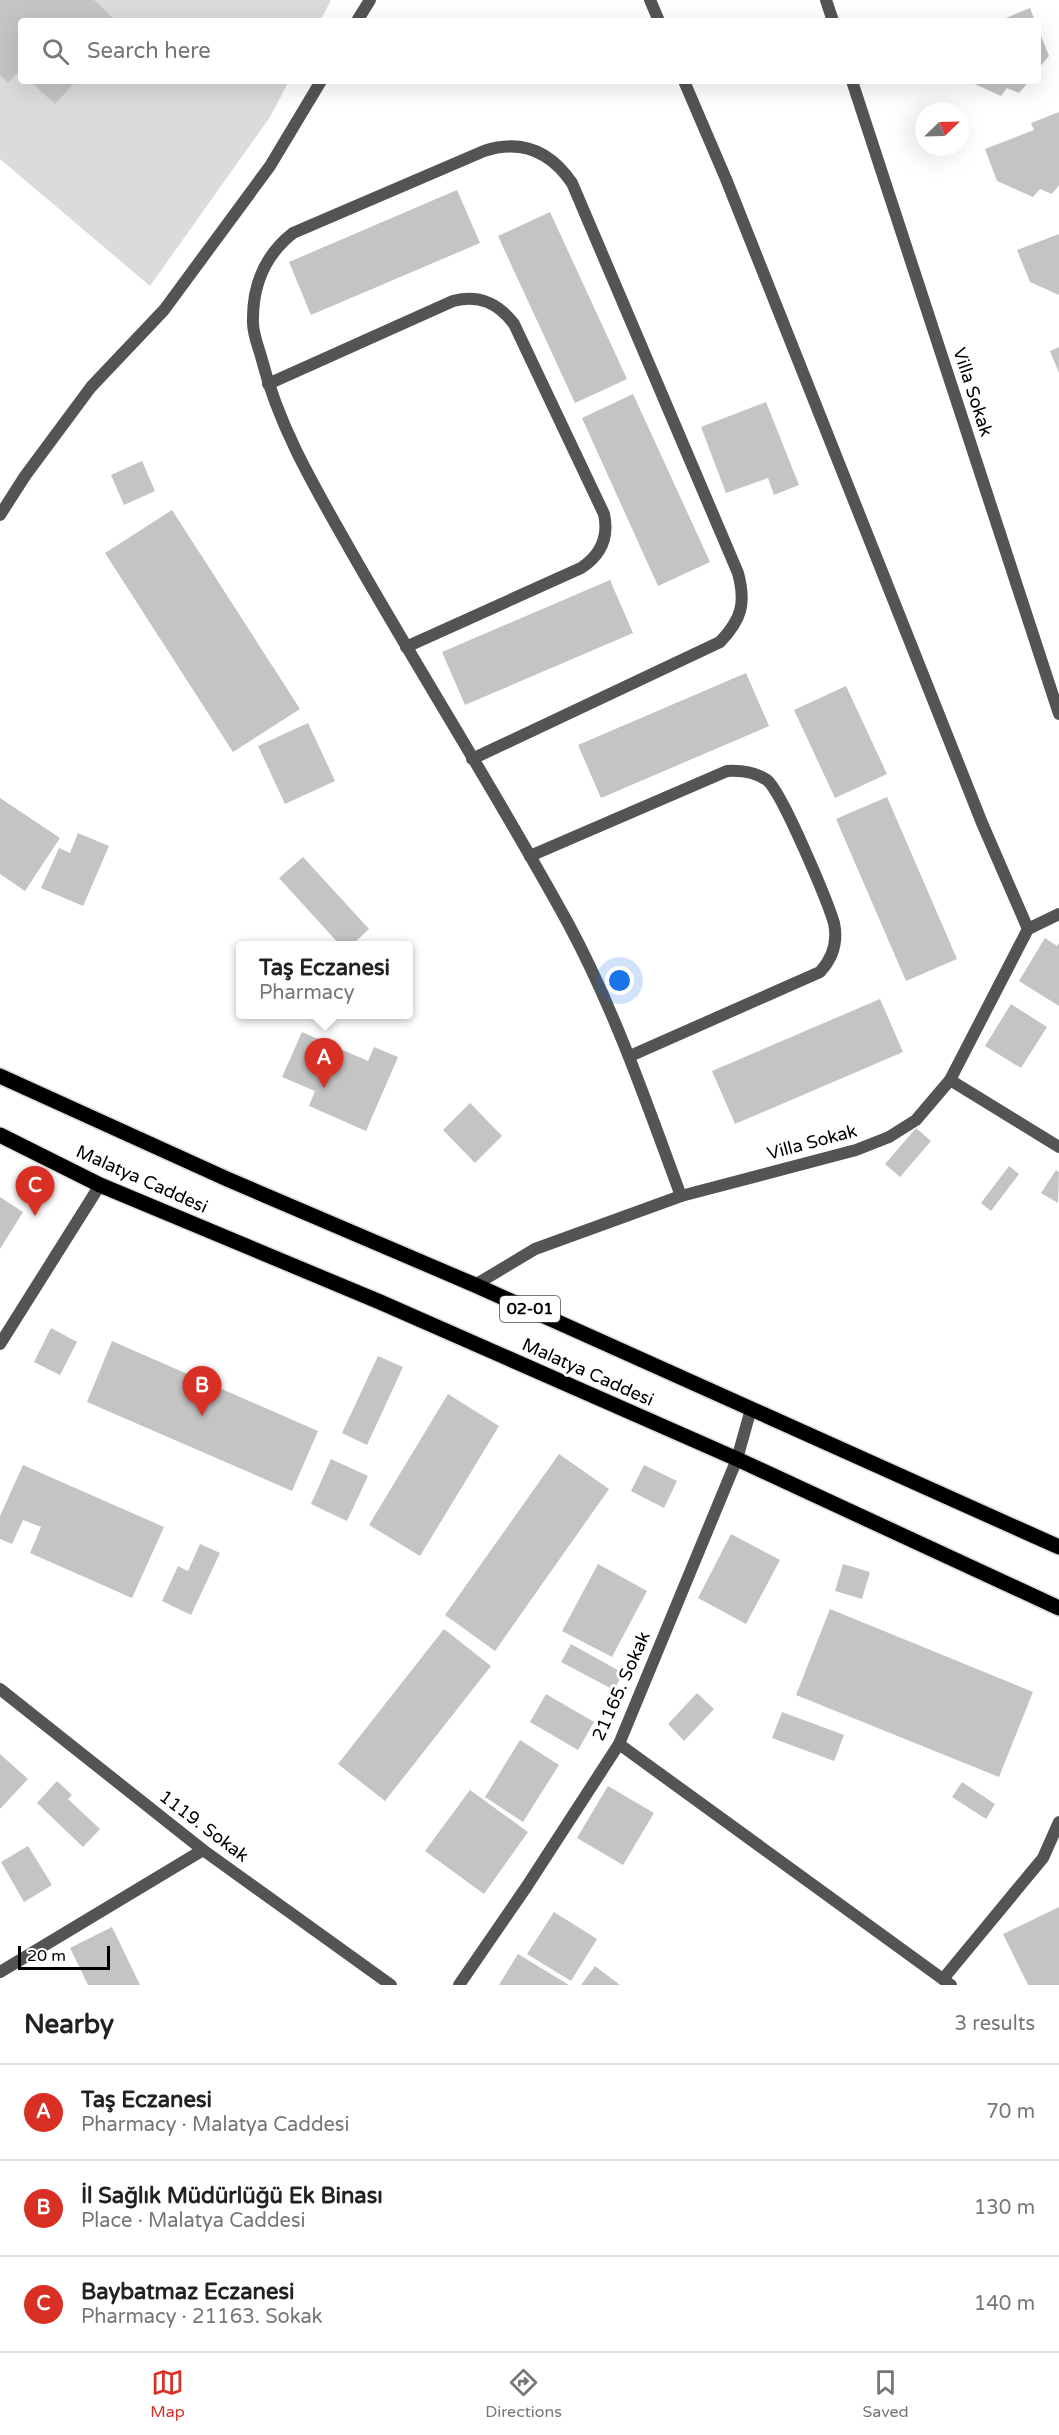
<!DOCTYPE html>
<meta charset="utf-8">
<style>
body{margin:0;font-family:"Varela Round",sans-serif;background:#f2f2f2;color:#222}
.compass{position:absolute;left:915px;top:102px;width:54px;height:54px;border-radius:50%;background:#fff;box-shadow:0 6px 24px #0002;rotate:67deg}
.scale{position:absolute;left:18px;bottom:15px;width:92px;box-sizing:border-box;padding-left:6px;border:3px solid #000;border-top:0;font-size:16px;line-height:21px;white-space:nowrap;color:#000;-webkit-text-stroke:4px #fff;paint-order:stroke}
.you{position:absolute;left:620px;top:981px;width:21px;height:21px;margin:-15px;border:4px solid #fff;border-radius:50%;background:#1a73e8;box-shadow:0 0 0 9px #1a73e833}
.badge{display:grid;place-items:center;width:39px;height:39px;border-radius:50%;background:#d93025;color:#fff;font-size:20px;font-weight:700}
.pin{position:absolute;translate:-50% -50px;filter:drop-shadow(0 2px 3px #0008)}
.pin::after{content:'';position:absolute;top:32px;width:21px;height:18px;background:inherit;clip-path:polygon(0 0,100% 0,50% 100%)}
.popup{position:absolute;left:236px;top:941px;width:177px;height:78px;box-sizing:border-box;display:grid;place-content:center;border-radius:6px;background:#fff;filter:drop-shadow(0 2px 4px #0005);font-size:20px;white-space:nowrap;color:#767676}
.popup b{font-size:22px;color:#222}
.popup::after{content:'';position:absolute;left:50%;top:100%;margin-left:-12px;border:12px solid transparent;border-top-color:#fff}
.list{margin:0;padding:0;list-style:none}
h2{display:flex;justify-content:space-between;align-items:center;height:78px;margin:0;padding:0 24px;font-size:26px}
h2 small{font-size:20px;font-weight:400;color:#767676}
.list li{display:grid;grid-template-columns:39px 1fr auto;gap:18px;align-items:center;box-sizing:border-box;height:96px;padding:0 24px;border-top:2px solid #e0e0e0}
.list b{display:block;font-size:22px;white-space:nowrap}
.list p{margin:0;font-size:20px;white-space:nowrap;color:#767676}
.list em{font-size:20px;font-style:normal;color:#767676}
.icon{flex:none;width:33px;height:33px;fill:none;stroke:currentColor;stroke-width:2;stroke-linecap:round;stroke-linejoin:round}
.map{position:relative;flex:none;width:1059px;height:1985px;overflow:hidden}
.search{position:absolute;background:#fff;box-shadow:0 6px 24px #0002;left:18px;right:18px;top:18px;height:66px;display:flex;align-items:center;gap:15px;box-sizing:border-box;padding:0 21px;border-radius:6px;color:#767676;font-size:22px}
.sheet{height:366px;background:#fff}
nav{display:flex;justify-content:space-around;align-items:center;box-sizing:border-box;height:84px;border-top:2px solid #e0e0e0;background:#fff;font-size:16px;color:#767676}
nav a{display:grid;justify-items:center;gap:3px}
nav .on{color:#d93025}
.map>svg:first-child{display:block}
.green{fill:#dbdbdb}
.building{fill:#c4c4c4}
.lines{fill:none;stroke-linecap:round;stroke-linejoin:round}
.primary-casing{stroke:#dbdbdb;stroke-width:18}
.service{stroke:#545454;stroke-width:12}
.minor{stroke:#545454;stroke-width:12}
.primary{stroke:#000;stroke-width:15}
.labels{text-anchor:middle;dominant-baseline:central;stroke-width:6;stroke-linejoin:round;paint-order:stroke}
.shield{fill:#fff;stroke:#4c4c4c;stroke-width:1.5}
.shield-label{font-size:16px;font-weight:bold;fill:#000}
.street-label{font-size:18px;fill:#000;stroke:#fff}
</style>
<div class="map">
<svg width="1059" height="1985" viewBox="0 0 1059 1985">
<rect width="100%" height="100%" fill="#fff"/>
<polygon class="green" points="0,0 331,0 320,21 21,21 21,81 289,81 270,117 150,286 0,159"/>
<g class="building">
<polygon points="0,0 94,0 116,21 21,21 21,73 19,71 8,83 0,75"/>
<polygon points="1030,8 1035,21 999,21"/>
<polygon points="1038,28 1049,56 1038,69"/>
<polygon points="30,81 76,81 55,104"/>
<polygon points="968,81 1029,81 1019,93 1007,88 1001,96"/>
<polygon points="1059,112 1059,185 1052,194 1040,189 1033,197 997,181 985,149 1034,130 1031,123"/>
<polygon points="457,190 480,243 311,315 289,262"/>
<polygon points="550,212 627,379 575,403 498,236"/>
<polygon points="1059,234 1059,295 1030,282 1017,250"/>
<polygon points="1059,347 1059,373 1050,351"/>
<polygon points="633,394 710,562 658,586 582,418"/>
<polygon points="766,402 799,485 774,495 768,478 726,493 701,427"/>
<polygon points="142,461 155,491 124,505 111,475"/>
<polygon points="172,510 300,709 233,752 105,553"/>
<polygon points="610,580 633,633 465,705 442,652"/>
<polygon points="746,673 769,726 601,798 578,745"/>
<polygon points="846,686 887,774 835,798 794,710"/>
<polygon points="308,723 335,781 285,804 258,746"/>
<polygon points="887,797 957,959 906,981 836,819"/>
<polygon points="0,798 60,838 25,891 0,874"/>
<polygon points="78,833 109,846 83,906 41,888 59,848 70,853"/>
<polygon points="303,857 369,929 351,946 341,946 279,878"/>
<polygon points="1045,938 1057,946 1059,943 1059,1006 1019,981"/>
<polygon points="880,999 903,1052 735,1124 712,1071"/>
<polygon points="1011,1004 1047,1027 1021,1068 985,1046"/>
<polygon points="302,1032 368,1061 374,1047 398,1057 366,1131 309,1106 315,1091 282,1077"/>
<polygon points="470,1103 502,1136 475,1163 443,1130"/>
<polygon points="916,1128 931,1141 900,1177 885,1164"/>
<polygon points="1009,1166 1019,1174 991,1211 981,1203"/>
<polygon points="1056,1170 1059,1172 1058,1203 1041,1193"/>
<polygon points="0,1197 23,1212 0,1249"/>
<polygon points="51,1328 77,1342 60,1375 34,1362"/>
<polygon points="112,1341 318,1431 292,1491 87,1402"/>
<polygon points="378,1356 403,1367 367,1445 342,1433"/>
<polygon points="448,1394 499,1426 420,1556 369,1525"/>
<polygon points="559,1454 609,1489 495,1651 445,1615"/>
<polygon points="331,1459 368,1476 347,1521 311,1504"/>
<polygon points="23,1465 164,1527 132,1598 30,1553 41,1527 23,1520 12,1544 0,1539 0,1516"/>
<polygon points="644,1465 677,1481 664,1508 631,1491"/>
<polygon points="731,1534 780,1560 746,1624 698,1598"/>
<polygon points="200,1544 220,1553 191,1615 162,1601 178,1566 188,1571"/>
<polygon points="598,1564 647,1591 612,1657 562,1631"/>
<polygon points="843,1564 870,1572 862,1599 835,1591"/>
<polygon points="830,1609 1033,1692 999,1777 796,1695"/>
<polygon points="444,1629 491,1666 385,1801 338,1764"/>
<polygon points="571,1644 623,1673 614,1690 561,1662"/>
<polygon points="697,1693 714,1709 684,1741 668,1724"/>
<polygon points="546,1694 594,1722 578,1750 530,1722"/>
<polygon points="782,1712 844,1735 834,1761 772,1738"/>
<polygon points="520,1740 559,1765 523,1822 485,1797"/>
<polygon points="0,1754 28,1779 0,1809"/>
<polygon points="57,1781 72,1795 68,1799 100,1829 83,1847 37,1803"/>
<polygon points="962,1782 995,1804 986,1819 952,1797"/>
<polygon points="608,1786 654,1813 623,1865 577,1838"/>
<polygon points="470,1790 528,1832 484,1894 425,1851"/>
<polygon points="28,1846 52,1885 24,1902 1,1862"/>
<polygon points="1059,1907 1059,1985 1028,1985 1003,1934"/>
<polygon points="554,1912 597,1939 571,1981 527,1954"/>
<polygon points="112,1927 140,1985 88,1985 70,1948"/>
<polygon points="518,1954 569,1985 499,1985"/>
<polygon points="595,1966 620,1985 581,1985"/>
</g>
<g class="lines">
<g class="primary-casing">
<g id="primary">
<polyline points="0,1076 227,1179 475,1285 1059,1547"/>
<polyline points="0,1135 100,1185 380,1302 737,1459 1059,1608"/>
</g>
</g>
<g class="service">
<path d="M 268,384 L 453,301 C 479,294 498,303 514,324 L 604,514 C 609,537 601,555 581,568 L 406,647"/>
<path d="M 472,759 L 720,642 C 742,619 746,603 738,573 L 572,183 C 550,151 521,139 484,151 L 293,233 C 265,255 252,286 253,323 C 253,335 259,348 262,360 C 279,427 314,486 348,546 C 420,673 499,797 569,925 C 615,1011 647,1104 681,1196"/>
<path d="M 530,856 L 727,771 C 742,770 755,772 767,780 C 782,792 827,900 834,923 C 838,942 833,958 820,972 L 630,1056"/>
</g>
<g class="minor">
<polyline points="650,0 659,21"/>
<polyline points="826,0 833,21"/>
<polyline points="357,21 370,0"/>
<polyline points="684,81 726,179 982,823 1028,929"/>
<polyline points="852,81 1059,714"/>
<polyline points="0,515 25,476 91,387 164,310 270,166 321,81"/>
<polyline points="950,1080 1059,1147"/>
<polyline points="475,1285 535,1249 681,1196 856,1150 889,1137 916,1120 950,1080 1028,929 1059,914"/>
<polyline points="0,1344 100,1185"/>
<polyline points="0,1689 203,1850 391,1985"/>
<polyline points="619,1744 951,1985"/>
<polyline points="0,1972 203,1850"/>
<polyline points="943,1979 1043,1858 1059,1822"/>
<polyline points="459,1985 527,1886 619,1744 737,1459 751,1409"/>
</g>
<use href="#primary" class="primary"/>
</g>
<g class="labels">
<rect class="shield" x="500" y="1296" width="60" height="26" rx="4.5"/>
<g class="shield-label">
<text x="530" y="1309">02-01</text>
</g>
<g class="street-label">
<text transform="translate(973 392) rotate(72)">Villa Sokak</text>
<text transform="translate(812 1142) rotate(-15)">Villa Sokak</text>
<text transform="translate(142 1179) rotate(24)">Malatya Caddesi</text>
<text transform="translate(588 1372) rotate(24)">Malatya Caddesi</text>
<text transform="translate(621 1686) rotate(-66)">21165. Sokak</text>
<text transform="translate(204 1826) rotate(37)">1119. Sokak</text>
</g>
</g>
</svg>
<svg class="compass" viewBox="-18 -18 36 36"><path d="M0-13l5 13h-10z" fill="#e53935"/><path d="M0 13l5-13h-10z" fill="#767676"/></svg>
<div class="scale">20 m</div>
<div class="you"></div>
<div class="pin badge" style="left:324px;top:1088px">A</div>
<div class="popup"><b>Taş Eczanesi</b>Pharmacy</div>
<div class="pin badge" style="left:202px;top:1416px">B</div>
<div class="pin badge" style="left:35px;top:1216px">C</div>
<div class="search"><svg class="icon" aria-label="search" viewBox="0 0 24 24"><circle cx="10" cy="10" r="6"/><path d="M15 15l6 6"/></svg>Search here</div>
</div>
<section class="sheet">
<h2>Nearby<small>3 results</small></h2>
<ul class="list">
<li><span class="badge">A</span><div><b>Taş Eczanesi</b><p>Pharmacy · Malatya Caddesi</p></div><em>70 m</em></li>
<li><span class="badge">B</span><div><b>İl Sağlık Müdürlüğü Ek Binası</b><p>Place · Malatya Caddesi</p></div><em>130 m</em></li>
<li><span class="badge">C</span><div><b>Baybatmaz Eczanesi</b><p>Pharmacy · 21163. Sokak</p></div><em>140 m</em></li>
</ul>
</section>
<nav>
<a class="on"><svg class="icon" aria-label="map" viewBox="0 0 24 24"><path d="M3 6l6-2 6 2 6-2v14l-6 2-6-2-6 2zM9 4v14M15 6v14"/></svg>Map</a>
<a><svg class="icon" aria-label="directions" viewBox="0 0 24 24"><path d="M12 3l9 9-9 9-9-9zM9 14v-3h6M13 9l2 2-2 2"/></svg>Directions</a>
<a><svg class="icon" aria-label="saved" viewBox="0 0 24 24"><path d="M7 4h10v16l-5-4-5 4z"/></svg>Saved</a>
</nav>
